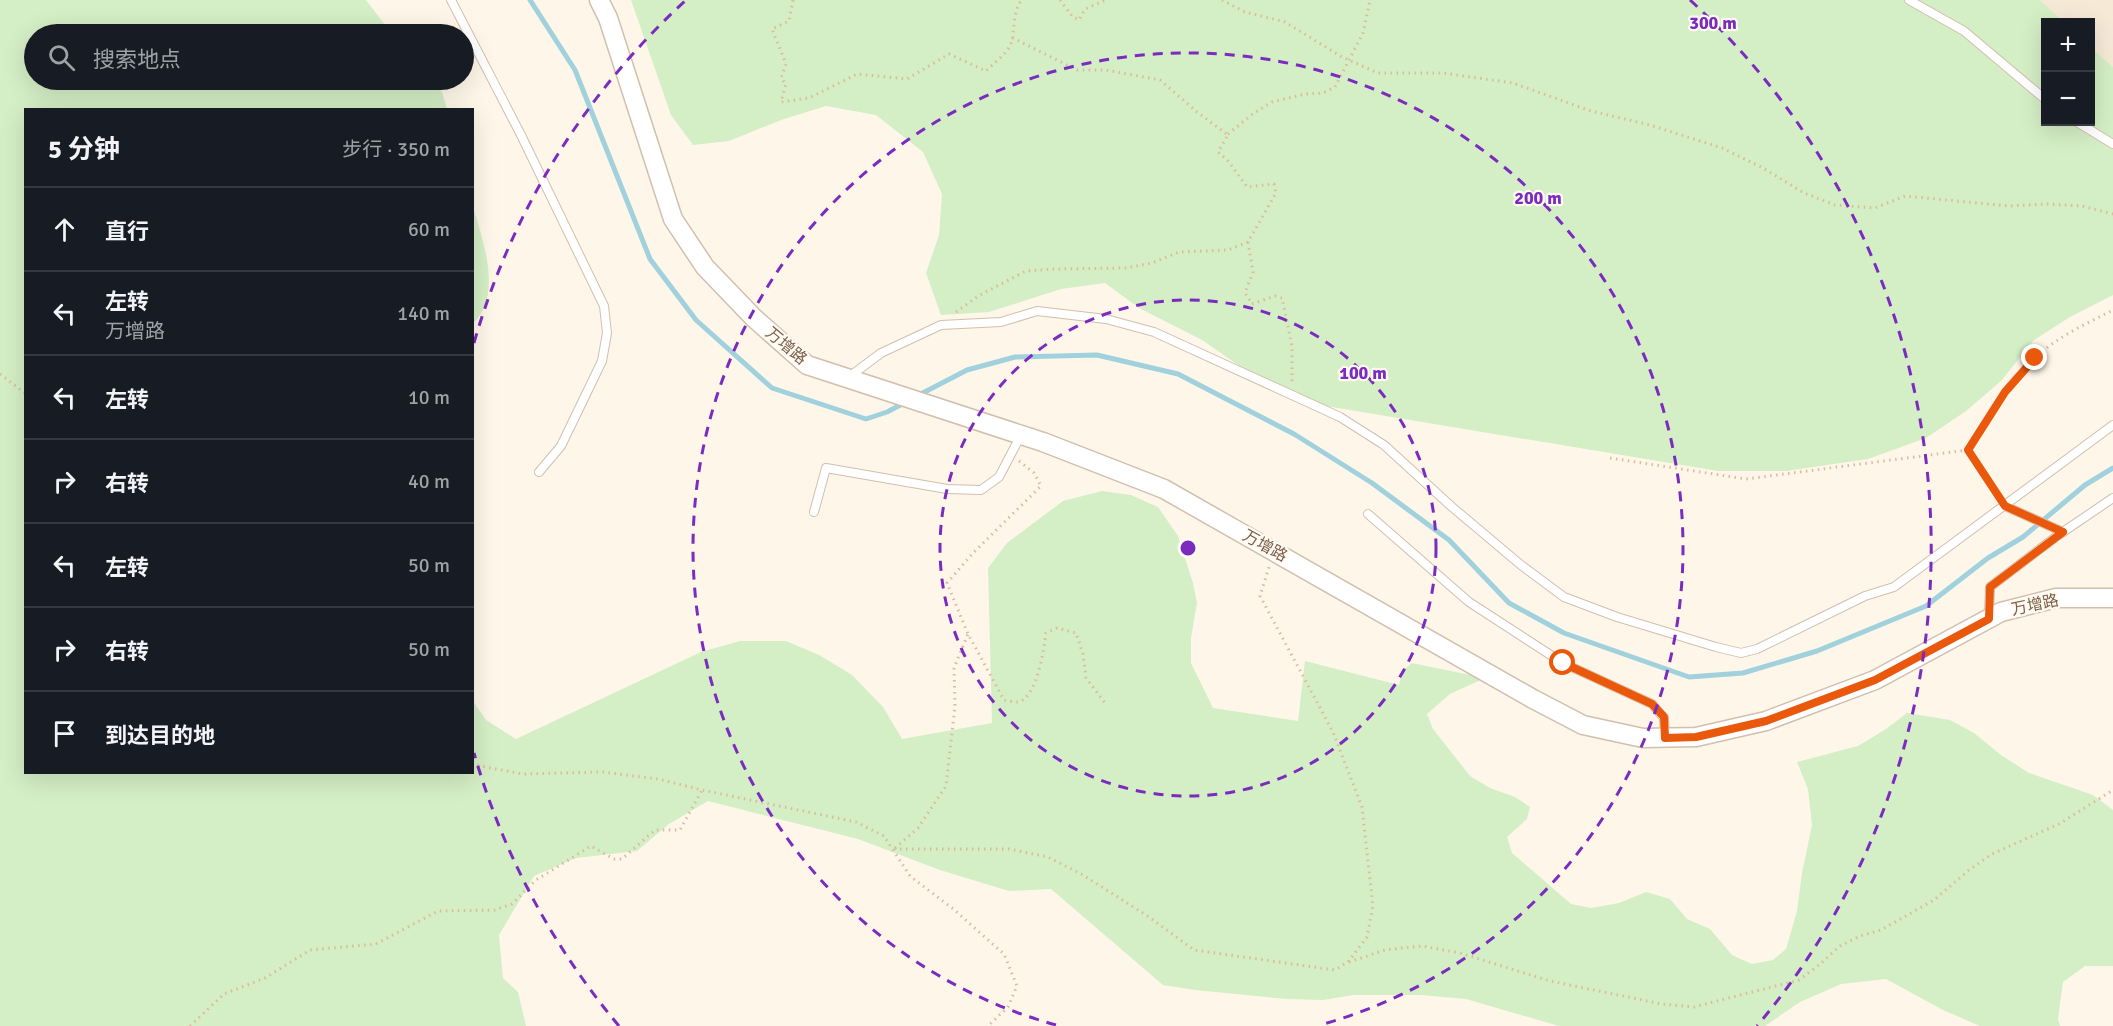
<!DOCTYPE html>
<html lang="zh">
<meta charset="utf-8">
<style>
body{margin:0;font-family:Signika,"Noto Sans SC",sans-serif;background:#20242c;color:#f1f3f6}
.controls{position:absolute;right:18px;top:18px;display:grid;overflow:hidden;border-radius:0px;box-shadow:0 6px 24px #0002}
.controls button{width:54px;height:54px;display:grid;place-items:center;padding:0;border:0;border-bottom:2px solid #363941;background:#171b24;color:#f1f3f6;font:30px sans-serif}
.stop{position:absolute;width:18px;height:18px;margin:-14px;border:4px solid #ea580c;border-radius:50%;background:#fff}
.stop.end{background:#ea580c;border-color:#fff;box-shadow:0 2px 6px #0008}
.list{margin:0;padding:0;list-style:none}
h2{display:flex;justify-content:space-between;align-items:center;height:78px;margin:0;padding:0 24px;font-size:26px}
h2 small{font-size:20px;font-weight:400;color:#9ea1a6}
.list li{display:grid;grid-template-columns:39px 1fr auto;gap:18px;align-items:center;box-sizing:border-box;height:84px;padding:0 24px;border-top:2px solid #363941}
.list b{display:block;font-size:22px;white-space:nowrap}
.list p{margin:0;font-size:20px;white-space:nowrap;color:#9ea1a6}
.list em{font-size:20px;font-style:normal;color:#9ea1a6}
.icon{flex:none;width:33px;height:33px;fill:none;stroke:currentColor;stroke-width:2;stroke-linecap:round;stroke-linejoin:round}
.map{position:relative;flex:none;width:2113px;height:1026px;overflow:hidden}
.search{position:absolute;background:#171b24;box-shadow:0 6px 24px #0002;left:24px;top:24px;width:450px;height:66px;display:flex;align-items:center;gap:15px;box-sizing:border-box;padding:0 21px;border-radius:33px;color:#9ea1a6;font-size:22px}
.panel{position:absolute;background:#171b24;box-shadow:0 6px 24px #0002;left:24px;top:108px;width:450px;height:666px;border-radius:0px}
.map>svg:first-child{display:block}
.residential{fill:#f6e9d6}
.green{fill:#d4eec5}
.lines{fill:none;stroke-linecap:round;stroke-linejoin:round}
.stream{stroke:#a0d1dd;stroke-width:5}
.service-casing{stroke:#d2bfad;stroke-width:10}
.tertiary-casing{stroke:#d2bfad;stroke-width:21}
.path{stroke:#dcbaa0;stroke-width:3;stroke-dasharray:1.5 4.5;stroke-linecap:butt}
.service{stroke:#fff;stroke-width:8}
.tertiary{stroke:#fff;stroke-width:18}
.route{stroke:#ea580c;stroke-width:8}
.ring{fill:none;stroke:#7b2cbf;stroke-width:3;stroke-dasharray:10 8}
.labels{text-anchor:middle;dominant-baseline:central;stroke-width:4.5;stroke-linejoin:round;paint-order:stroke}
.street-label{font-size:16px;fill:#7b5d49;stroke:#fffaf1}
.centre{fill:#7b2cbf;stroke:#fffaf1;stroke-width:3}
.ring-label{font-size:18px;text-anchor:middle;font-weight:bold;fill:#7b2cbf;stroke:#fffaf1;stroke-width:4.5;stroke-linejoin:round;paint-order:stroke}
</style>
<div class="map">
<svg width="2113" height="1026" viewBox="0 0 2113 1026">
<rect width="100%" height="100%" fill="#fef7e9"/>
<polygon class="residential" points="2040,0 2113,0 2113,67 2091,47 2090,22 2064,22"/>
<g class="green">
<polygon points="0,0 366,0 392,34 34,34 34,80 431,80 442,92 447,109 26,110 26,772 472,772 473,701 486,720 516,739 701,652 740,641 786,641 819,655 852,675 883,707 902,739 992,723 988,568 1007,543 1063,501 1102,491 1131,495 1158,507 1178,536 1193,583 1197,603 1191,638 1191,663 1213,708 1298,721 1305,661 1399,685 1402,671 1412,663 1485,678 1450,694 1427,714 1433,729 1470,776 1490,788 1515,797 1530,807 1527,819 1507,837 1512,853 1571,904 1591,908 1619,903 1646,892 1670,899 1687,919 1710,929 1732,955 1752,964 1773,960 1786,949 1797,911 1802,873 1812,825 1808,789 1797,762 1858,746 1886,729 1907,713 1950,720 1974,733 2001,755 2029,773 2093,795 2113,810 2113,966 2085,966 2063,982 2058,1019 2060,1026 1980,1026 1943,1010 1886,979 1841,984 1800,1002 1765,1026 1559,1026 1466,999 1421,995 1353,995 1323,1000 1286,999 1195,990 1163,985 1051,889 1009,891 940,870 858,839 708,801 669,824 637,851 576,858 534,876 499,935 503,978 518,992 526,1026 0,1026"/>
<polygon points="631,0 2040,0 2064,22 2046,22 2046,122 2090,122 2091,47 2113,67 2113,295 2070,317 2034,340 2001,381 1966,411 1926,438 1868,459 1786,471 1718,471 1326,406 1254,376 1202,340 1139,308 1105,283 1061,289 989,312 941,315 926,273 939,235 942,194 923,152 876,115 826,106 781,120 729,141 693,145 671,115"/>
<path d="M 472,204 C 482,238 504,295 473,323 Z"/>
</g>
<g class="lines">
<g class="stream">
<polyline points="530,0 575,70 650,259 696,320 772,388 866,419 887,412 906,402"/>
<polyline points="917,396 967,370 1015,357 1097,355 1178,374 1294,434 1372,483 1449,540 1509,603 1564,633 1689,677 1743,673 1817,651 1926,606 1988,558 2023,537 2085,485 2113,468"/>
</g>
<g class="service-casing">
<g id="service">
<polyline points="451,0 521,135 604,306 607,333 602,361 561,446 539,472"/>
<polyline points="1909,0 1964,31 2046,100"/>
<polyline points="2077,122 2113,144"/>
<polyline points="849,377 881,353 941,325 1001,322 1037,311 1106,319 1154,332 1340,417 1384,445 1452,507 1521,565 1564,597 1617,617 1716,647 1741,653 1757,649 1865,596 1894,587 2113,425"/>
<polyline points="2005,506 2063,532"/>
<polyline points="814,512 826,468 947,489 981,490 999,477 1021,435"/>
<polyline points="1368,514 1469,602 1563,663 1652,704 1664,718 1665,738"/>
<polyline points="1989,616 1990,587 2057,536 2113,498"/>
</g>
</g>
<g class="tertiary-casing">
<polyline id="tertiary" points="599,0 608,18 673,219 705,267 754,318 807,365 1043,442 1164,489 1533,699 1583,725 1643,738 1696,737 1766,721 1875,680 2001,612 2056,598 2113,598"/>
</g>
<g class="path">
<path d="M 793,0 L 789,21 L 772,29 L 786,64 L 781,78 L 786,84 L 781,102 L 809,98 L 857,74 L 907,79 L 949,54 L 986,71 C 993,64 1005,55 1010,46 C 1016,33 1011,13 1022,0"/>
<polyline points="1060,0 1072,16 1079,20 1085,9 1106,0"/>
<polyline points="1222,0 1245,12 1285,22 1342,57 1378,73 1443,73 1513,83 1591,111 1650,125 1722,148 1763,168 1804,193 1835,205 1875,208 1905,196 2009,206 2047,204 2082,206 2113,214"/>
<polyline points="1228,134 1254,113 1272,102 1305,94 1323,93 1335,87 1363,33 1370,0"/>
<polyline points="1248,242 1253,272 1245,293 1252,304 1275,296 1282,298 1292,346 1292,382"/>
<polyline points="956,312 980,295 1026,271 1054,269 1126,268 1152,263 1179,252 1228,250 1248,242 1276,193 1274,184 1247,187 1229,162 1218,152 1228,135 1197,112 1160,80 1106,70 1077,70 1011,37"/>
<polyline points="0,374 26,394"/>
<polyline points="1610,458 1746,479 1968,450"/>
<path d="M 1019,461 L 1034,473 L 1041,486 L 973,553 L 947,583 L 968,634 L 1004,700 C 1008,701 1014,702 1018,702 C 1037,698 1044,649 1046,633 L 1057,628 L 1076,633 L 1083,654 L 1086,678 L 1105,703"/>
<path d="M 1999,497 L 1968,450 C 1988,418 2007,385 2034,359 C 2056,337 2086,324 2113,310"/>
<polyline points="472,763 475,765 523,774 603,772 658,779 702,790 856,822 884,836 910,876 952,908 1004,954 1017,986 1008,1007 988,1026"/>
<polyline points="895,848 918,828 946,786 955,706 954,668 968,634"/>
<polyline points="894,849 1009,849 1048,857 1083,875 1149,917 1194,950 1335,970 1348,962 1367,937 1373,906 1362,807 1333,732 1260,596 1269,567"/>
<polyline points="1349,962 1385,950 1422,946 1460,953 1550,981 1662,1004 1694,1007 1799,980 1819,965 1840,946 1860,936 1881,930 1934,900 1969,870 1992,854 2059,824 2113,790"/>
<polyline points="190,1026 224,994 265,978 310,950 376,944 438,911 495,910 512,904 536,880 591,846 614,859 622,859 655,830 680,830 702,790"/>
</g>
<use href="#service" class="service"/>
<use href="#tertiary" class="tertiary"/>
</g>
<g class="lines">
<polyline class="route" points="1563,663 1652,704 1664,717 1665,738 1696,737 1766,721 1875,680 1989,619 1990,587 2063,532 2005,506 1968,450 2005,392 2035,358"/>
</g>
<g class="ring">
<circle cx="1188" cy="548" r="248"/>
<path d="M1056 1025A495 495 0 1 1 1320 1025"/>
<path d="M619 1026A743 743 0 0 1 474 753M474 343A743 743 0 0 1 686 0M1690 0A743 743 0 0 1 1757 1026"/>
</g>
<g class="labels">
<g class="street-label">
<text transform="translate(786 346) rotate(40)">万增路</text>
<text transform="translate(1265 546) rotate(29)">万增路</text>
<text transform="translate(2035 605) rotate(-12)">万增路</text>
</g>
</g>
<circle cx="1188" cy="548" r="9" class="centre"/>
<g class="ring-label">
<text x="1713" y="29">300 m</text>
<text x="1538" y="204">200 m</text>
<text x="1363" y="379">100 m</text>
</g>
</svg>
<div class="controls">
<button>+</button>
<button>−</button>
</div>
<div class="stop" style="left:1563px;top:663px"></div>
<div class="stop end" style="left:2035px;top:358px"></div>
<div class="search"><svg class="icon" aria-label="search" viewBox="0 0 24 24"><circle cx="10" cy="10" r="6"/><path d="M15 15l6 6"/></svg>搜索地点</div>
<section class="panel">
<h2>5 分钟<small>步行 · 350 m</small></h2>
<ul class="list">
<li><svg class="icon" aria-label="ahead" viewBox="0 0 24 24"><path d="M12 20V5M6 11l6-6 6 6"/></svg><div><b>直行</b></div><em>60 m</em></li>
<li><svg class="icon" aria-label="left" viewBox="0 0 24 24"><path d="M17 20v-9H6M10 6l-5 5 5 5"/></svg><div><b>左转</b><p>万增路</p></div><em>140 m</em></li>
<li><svg class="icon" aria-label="left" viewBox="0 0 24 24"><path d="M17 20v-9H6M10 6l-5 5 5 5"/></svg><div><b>左转</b></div><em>10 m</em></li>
<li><svg class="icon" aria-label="right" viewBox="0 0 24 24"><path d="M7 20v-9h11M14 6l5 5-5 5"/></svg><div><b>右转</b></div><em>40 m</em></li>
<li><svg class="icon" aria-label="left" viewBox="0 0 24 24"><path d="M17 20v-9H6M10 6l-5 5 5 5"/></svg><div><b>左转</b></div><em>50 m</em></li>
<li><svg class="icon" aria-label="right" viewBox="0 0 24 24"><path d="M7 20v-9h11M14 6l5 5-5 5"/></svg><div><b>右转</b></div><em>50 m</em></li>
<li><svg class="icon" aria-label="arrive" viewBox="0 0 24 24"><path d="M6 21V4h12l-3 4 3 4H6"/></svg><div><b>到达目的地</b></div></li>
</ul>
</section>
</div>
